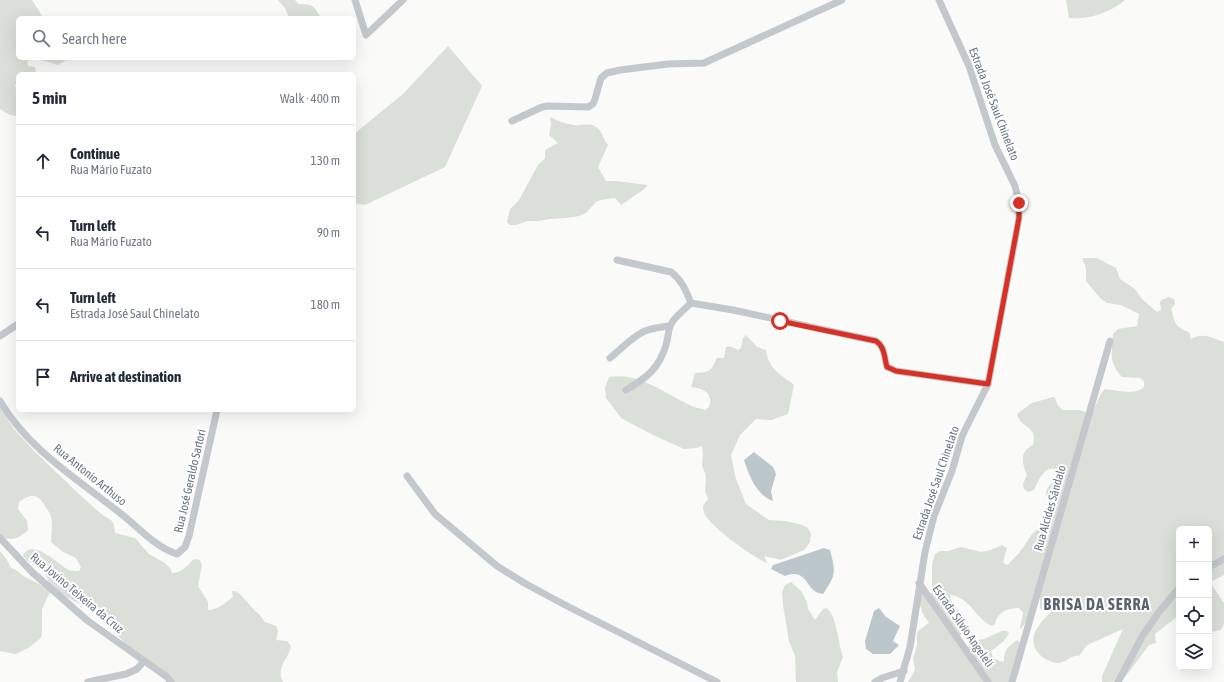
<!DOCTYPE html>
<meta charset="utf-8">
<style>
body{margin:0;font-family:"Asap Condensed",sans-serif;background:#f6f6f7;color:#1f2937}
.controls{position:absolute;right:12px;bottom:12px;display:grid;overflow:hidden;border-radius:6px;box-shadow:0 4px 16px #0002}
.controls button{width:36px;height:36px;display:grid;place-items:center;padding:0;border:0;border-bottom:1px solid #e0e1e3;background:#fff;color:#1f2937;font:20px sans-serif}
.stop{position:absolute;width:12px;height:12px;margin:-9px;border:3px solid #d93025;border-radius:50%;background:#fff}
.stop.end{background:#d93025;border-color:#fff;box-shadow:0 1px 4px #0008}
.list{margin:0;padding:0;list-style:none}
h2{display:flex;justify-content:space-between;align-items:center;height:52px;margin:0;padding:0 16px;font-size:17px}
h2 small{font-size:13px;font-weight:400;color:#747a83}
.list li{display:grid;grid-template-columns:26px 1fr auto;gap:12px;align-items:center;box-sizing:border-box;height:72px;padding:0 16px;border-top:1px solid #e0e1e3}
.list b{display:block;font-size:15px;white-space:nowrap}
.list p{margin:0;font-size:13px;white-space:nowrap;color:#747a83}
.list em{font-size:13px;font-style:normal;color:#747a83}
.icon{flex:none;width:22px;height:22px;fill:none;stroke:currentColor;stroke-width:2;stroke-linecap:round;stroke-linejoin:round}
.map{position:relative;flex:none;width:1224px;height:682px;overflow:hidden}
.search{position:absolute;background:#fff;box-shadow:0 4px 16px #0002;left:16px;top:16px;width:340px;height:44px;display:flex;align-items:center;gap:10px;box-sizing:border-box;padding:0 14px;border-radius:6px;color:#747a83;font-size:15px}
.panel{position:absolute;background:#fff;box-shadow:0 4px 16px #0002;left:16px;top:72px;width:340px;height:340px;border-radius:6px}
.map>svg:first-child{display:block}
.green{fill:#dadfd7}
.water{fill:#bbc7cb}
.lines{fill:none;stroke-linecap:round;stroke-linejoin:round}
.minor{stroke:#c3c8cc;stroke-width:7}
.route{stroke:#d93025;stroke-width:5}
.labels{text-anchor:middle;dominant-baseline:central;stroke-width:4;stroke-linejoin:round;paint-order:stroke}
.street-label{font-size:12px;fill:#657683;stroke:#fff}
.district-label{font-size:16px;font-weight:bold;letter-spacing:1px;fill:#57646e;stroke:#fff}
</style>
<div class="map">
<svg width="1224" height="682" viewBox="0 0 1224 682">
<rect width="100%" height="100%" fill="#fafaf8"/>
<g class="green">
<polygon points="0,0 32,0 42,16 43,18 18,18 18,58 70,58 58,65 35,58 29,60 27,62 28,66 35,67 36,71 32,74 18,74 18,82 15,85 18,93 18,115 17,116 10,115 0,109"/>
<path d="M 278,0 L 295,0 L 298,4 C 313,4 314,6 321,18 L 289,18 L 285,8 Z"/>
<path d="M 1066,0 L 1125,0 C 1110,13 1088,20 1069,18 Z"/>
<polygon points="448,46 482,86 445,167 365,205 354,203 354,134 403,94"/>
<path d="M 550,117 C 558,121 566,124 574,125 C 581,126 590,122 596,127 C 603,131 602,139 608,145 L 598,167 L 606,181 L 616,181 L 648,185 L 643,190 L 621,205 L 615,198 L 601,200 L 596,202 L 586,213 L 579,216 L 567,218 L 549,219 L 539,221 L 528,221 L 516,225 L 510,225 L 507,222 L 510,209 L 519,200 L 538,165 L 545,158 L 545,150 L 558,143 L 549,135 L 551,124 Z"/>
<path d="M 1082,258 L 1097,258 L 1116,268 L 1120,279 L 1135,289 L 1142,299 L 1157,312 L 1161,310 L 1160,303 L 1161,300 L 1169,297 L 1174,299 L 1175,304 L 1171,309 C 1175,322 1175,328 1189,332 L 1191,339 C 1204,332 1211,338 1224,342 L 1224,575 L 1210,582 L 1224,603 L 1224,624 L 1221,630 L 1209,632 L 1209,529 L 1179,529 L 1179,615 L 1155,634 L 1156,643 L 1149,645 L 1126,676 C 1118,682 1112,682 1102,682 L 1102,676 L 1123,629 L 1087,645 L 1079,656 C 1071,654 1065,664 1056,663 C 1050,662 1043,658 1039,654 C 1025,638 1039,624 1051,612 L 1042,610 L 1040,608 L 1040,587 L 1025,623 L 1021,629 L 1020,628 L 1023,613 L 1019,608 C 1008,608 997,612 995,624 L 992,626 C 976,619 969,596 950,595 C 950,601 953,604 957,609 C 965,620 963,631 958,643 L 960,648 L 965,654 L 967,654 L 969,645 L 972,641 L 984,639 L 1002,631 L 1007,631 L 1009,633 L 1004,641 L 991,651 L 993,658 L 1002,662 L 1004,661 C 1004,649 1008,647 1017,640 L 1020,642 L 1011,682 L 908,682 L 915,670 L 913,658 L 917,645 L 917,633 L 919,630 L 929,623 L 922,612 L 916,591 L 930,594 L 932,592 L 932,564 L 935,554 L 940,551 L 948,551 L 961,547 L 981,552 L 991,550 L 1002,545 L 1007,548 L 1003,562 L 1005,564 L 1008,565 C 1012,560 1018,555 1022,549 C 1027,542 1030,535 1037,530 C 1043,525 1050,523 1053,515 C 1055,507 1045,501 1046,492 C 1047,485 1057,482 1059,472 C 1057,471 1055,469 1053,469 C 1043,467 1037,484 1034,490 L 1028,492 L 1024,489 L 1023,484 L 1027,475 C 1022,463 1019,452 1033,445 C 1038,424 1021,430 1017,414 L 1032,403 L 1053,397 L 1055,398 L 1058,406 L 1063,410 L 1080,410 L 1090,414 C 1098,406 1097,396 1105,389 C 1117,390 1135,396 1144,387 L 1144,381 L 1140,378 L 1122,377 C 1108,362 1112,352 1113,334 L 1118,329 L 1137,326 L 1139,314 L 1121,305 L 1107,303 L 1100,298 L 1086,281 L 1086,268 Z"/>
<path d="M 746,335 L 757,347 L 766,350 C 769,370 779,373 794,385 L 788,414 L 771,420 L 756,419 L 740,435 L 731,455 L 736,479 L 746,504 L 769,520 L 785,521 L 802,525 L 808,528 L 811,534 L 810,542 L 804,550 L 781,560 L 764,556 L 767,563 C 751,556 714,529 705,515 C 704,512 703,509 703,506 L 708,499 L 705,491 L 706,476 L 702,465 L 703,455 L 702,446 L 696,448 L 684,449 L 651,434 L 621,418 L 606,398 L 605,388 L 609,377 C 640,372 663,393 690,405 C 694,408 700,408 705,410 L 709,407 C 714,393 703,388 691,387 L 695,373 C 709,372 711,372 717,358 L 724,358 L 726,347 L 730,346 L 738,350 L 741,348 L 743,338 Z"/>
<path d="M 0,408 L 14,429 L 35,452 L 80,495 L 100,513 L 112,521 L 114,525 L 115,533 L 135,538 L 149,554 L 165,563 L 170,568 L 172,573 C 181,573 187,566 194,559 L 200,560 L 202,565 L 198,586 L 208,602 L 208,610 C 217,610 226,603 233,597 L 232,591 L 235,591 L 240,594 L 255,611 L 260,615 L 265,622 L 276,626 L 278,631 L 276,640 L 287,641 L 291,646 C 289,659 275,667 283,682 L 169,682 L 147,667 L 97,613 L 51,589 C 49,581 47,575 41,569 C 35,564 26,562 23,555 C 33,538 57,563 67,569 C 71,571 74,571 79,571 L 81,567 L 76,558 L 63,552 L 51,542 C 51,535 53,524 51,517 C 50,513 47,509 45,506 C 37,492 30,494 19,502 L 18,509 L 27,521 L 28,530 C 18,539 13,541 0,537 Z"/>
<polygon points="0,551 7,560 11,568 16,570 25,577 51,590 42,609 42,633 41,638 28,648 16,654 0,651"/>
<path d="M 791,582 L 801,591 L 807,602 L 808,609 L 815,620 L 823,609 L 827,608 C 837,617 838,643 843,657 L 837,672 L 838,682 L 796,682 L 795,656 L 789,641 L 783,605 L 782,593 L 785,585 Z"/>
</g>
<g class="water">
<path d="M 754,452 L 773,467 L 776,474 L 771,491 L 773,501 C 756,495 749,475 744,460 Z"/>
<path d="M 824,548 L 830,550 C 836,573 836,575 823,594 C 805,593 809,567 785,576 L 771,569 L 773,565 Z"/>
<polygon points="879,608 886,617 900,626 893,641 899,645 890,654 873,654 866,649 865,641 874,611"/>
</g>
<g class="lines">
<g class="minor">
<polyline points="355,0 366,35 403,0"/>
<polyline points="512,121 542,107 548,106 588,107 593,104 595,99 601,78 607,73 620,70 668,64 704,63 842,0"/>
<path d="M 617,260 L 671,272 C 682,280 686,291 691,303 L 733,310 L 876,341 C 885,347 884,357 887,367 L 896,371 L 988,384"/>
<polyline points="0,336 18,324"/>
<path d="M 610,358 C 620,350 633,336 645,331 C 652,328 661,327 670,326"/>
<path d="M 626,390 C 646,378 659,369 666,345 C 668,339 668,332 670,326 C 673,318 684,310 691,303"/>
<path d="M 0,401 C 29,451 82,482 125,517 C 141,530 157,548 177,554 L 185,547 L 189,536 L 217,410"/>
<polyline points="407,476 435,514 497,566 526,584 565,605 717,682"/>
<polyline points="0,538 32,572 88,621 167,677 171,682"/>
<polyline points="1209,567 1224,559"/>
<polyline points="919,583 988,682"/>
<polyline points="88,682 126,674 137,669 144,661"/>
<polyline points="875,682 882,678 904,671"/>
<polyline points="900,682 910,647 925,552 934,516 952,471 962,436 988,384 1019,218 1019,203 1015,186 995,145 969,66 939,0"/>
<polyline points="1012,682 1110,341"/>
<polyline points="1118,682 1143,635 1159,612 1179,588"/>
</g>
</g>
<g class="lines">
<path class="route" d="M 780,321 L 876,341 C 885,347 884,357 887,367 L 896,371 L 988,384 L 1019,218 L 1019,203"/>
</g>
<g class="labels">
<g class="street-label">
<text transform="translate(994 104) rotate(69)">Estrada José Saul Chinelato</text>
<text transform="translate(90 475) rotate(39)">Rua Antonio Arthuso</text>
<text transform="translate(190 481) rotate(-77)">Rua José Geraldo Sartori</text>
<text transform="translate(936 483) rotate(-71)">Estrada José Saul Chinelato</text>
<text transform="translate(1050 508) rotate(-74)">Rua Alcides Sândalo</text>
<text transform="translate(77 593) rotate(40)">Rua Jovino Teixeira da Cruz</text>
<text transform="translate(963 626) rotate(55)">Estrada Silvio Angeleli</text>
</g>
<g class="district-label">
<text x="1097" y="604">BRISA DA SERRA</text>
</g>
</g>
</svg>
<div class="controls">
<button>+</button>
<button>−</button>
<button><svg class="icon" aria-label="locate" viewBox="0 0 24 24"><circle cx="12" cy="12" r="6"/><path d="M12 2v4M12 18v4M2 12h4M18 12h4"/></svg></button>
<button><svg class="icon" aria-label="layers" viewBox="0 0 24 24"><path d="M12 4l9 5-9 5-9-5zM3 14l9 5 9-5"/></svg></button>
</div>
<div class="stop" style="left:780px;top:321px"></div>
<div class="stop end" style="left:1019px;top:203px"></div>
<div class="search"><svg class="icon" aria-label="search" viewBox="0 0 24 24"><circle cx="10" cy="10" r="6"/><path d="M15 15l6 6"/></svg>Search here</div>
<section class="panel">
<h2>5 min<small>Walk · 400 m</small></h2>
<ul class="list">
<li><svg class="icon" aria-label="ahead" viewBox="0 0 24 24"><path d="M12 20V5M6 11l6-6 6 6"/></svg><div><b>Continue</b><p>Rua Mário Fuzato</p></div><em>130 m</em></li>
<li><svg class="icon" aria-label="left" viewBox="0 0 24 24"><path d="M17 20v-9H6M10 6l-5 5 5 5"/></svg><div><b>Turn left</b><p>Rua Mário Fuzato</p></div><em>90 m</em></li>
<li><svg class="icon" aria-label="left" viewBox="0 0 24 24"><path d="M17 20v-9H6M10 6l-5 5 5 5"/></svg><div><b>Turn left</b><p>Estrada José Saul Chinelato</p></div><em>180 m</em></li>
<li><svg class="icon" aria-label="arrive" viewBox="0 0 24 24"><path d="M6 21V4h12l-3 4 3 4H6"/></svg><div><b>Arrive at destination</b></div></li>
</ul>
</section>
</div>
